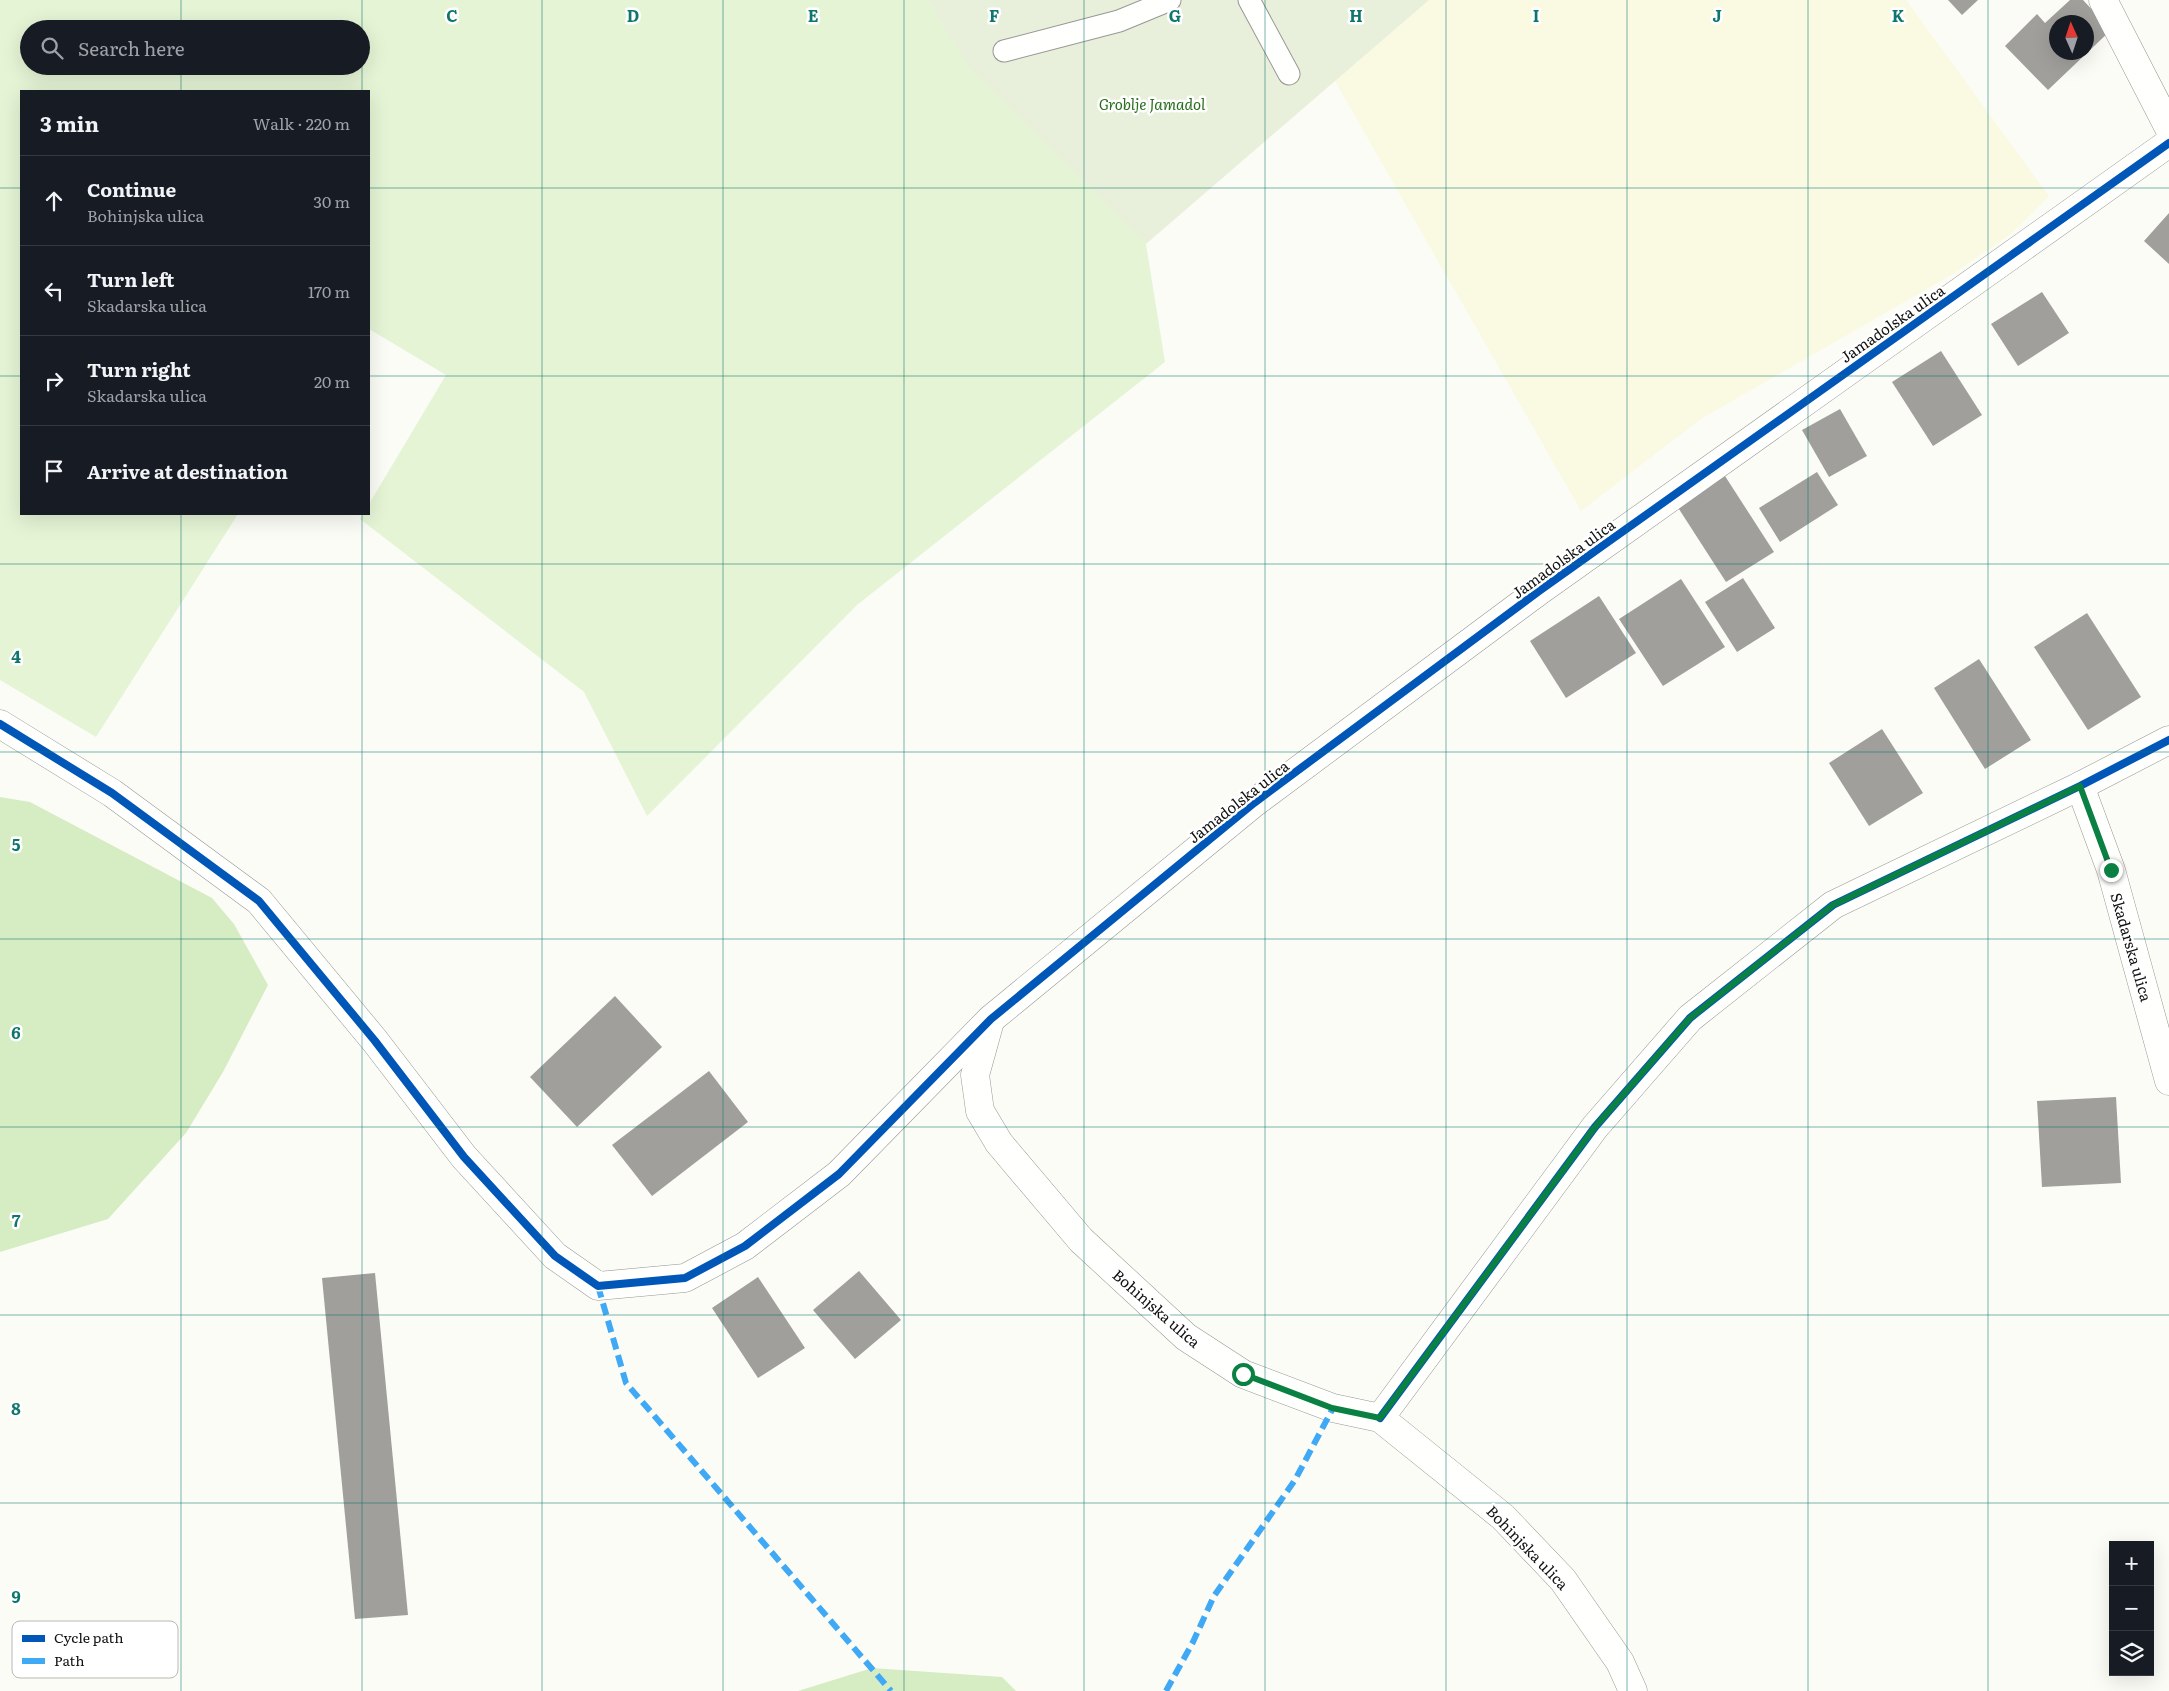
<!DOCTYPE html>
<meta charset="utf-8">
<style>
body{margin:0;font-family:Literata,serif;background:#20242c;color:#f1f3f6}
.controls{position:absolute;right:15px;bottom:15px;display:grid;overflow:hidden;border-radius:0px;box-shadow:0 5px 20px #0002}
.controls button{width:45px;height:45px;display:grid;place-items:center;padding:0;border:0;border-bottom:1px solid #363941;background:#171b24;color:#f1f3f6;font:25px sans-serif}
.compass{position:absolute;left:2049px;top:15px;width:45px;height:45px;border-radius:50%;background:#171b24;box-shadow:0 5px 20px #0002;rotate:357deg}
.stop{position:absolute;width:15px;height:15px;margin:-11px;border:4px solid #0b8043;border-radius:50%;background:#fff}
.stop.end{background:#0b8043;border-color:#fff;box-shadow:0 1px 5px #0008}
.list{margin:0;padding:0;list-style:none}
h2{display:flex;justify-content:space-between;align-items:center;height:65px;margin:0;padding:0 20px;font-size:21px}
h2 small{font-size:16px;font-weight:400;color:#9ea1a6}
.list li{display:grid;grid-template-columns:32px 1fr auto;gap:15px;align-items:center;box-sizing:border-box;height:90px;padding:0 20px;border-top:1px solid #363941}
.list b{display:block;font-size:19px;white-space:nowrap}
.list p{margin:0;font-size:16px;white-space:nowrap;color:#9ea1a6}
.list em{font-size:16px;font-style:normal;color:#9ea1a6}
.icon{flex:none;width:28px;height:28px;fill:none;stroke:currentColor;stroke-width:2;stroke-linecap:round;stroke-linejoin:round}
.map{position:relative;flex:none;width:2169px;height:1691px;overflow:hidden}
.search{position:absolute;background:#171b24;box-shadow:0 5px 20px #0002;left:20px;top:20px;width:350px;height:55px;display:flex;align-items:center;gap:12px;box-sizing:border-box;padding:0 18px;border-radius:28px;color:#9ea1a6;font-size:19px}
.panel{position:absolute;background:#171b24;box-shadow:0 5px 20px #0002;left:20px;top:90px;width:350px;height:425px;border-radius:0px}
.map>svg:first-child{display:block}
.farmland{fill:#faf9e2}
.green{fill:#e5f4d5;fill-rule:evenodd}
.forest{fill:#d6ecc3}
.cemetery{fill:#e8efda}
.building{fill:#a09f9c;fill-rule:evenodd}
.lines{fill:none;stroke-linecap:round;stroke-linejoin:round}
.lane-casing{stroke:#979795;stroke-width:23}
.street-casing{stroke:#979795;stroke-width:29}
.lane{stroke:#fffffe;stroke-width:21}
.street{stroke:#fffffe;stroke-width:28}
.quiet{stroke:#3fa9f5;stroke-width:6;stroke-dasharray:12 6;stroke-linecap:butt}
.cycleway-casing{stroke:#fff;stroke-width:11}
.cycleway{stroke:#0057b8;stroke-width:8}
.route{stroke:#0b8043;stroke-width:6}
.grid{fill:none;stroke:#0f766e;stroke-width:1;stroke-opacity:0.55}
.labels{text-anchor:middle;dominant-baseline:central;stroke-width:5;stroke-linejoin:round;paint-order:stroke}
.park-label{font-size:15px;font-style:italic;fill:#296f1b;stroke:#fff}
.street-label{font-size:15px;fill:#111;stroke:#fff}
.key{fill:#fff;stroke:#b8b8b8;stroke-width:1}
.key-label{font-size:14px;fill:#111}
.grid-label{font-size:16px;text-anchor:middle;font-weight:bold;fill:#0f766e;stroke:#fff;stroke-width:5;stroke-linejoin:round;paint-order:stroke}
</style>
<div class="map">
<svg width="2169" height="1691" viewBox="0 0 2169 1691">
<rect width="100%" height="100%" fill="#fcfcf7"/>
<polygon class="farmland" points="1429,0 1906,0 2049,196 2012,233 1953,274 1701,419 1581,511 1335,81"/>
<path class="green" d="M 0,0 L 964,0 L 1146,244 L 1165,362 L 857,605 L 647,816 L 584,692 L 360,519 L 363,514 L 369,514 L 369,504 L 446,375 L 369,329 L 369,91 L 21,91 L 21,514 L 238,514 L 96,737 L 0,680 ZM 29,29 L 361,29 L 361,66 L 29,66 Z"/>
<g class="forest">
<polygon points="0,797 30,802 212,898 234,924 268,985 223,1072 186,1133 108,1219 0,1252"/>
<polygon points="872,1668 1002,1677 1016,1691 798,1691"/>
</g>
<polygon class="cemetery" points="928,0 1429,0 1146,244 969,67"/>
<g class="building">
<polygon points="1948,0 1978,0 1962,15"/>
<path d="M 2070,0 L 2083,0 L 2111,30 L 2048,90 L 2005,46 L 2037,14 L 2045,23 ZM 2056,22 L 2086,22 L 2086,52 L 2056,52 Z"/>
<polygon points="2169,213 2169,264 2144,241"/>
<polygon points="2042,292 2069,333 2018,366 1991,324"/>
<polygon points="1941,351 1982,415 1933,446 1892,382"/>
<polygon points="1840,409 1867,456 1829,477 1802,430"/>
<polygon points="1817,472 1838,505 1780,542 1759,508"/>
<polygon points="1725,476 1774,552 1726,582 1677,506"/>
<polygon points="1743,578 1775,628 1737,652 1705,602"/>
<polygon points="1681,579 1725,647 1663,686 1619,619"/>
<polygon points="1599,596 1636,653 1566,698 1530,641"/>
<polygon points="2087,613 2141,697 2088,730 2034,647"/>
<polygon points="1979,659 2031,740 1985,769 1934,688"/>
<polygon points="1882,729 1923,793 1869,826 1829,763"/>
<polygon points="615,996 662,1047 577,1127 530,1077"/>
<polygon points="709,1071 748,1122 652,1196 612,1145"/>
<polygon points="2116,1097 2121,1183 2042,1187 2037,1101"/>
<polygon points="859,1271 901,1320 855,1359 813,1310"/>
<polygon points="375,1273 408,1615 355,1619 322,1278"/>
<polygon points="758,1277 805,1348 758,1378 712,1308"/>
</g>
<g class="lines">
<g class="lane-casing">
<g id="lane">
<polyline points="1249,0 1289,74"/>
<polyline points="1004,51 1119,21 1170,0"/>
</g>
</g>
<g class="street-casing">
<g id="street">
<polyline points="2103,0 2169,128"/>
<polyline points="0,724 112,793 259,901 375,1041 464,1157 555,1256 598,1286 685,1278 745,1246 839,1174 991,1019 1254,803 1539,591 2169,143"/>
<polyline points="2080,786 2111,870 2169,1081"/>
<polyline points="990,1021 975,1075 980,1111 999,1143 1081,1240 1186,1337 1243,1374 1333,1408 1380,1418 1503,1517 1563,1580 1620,1662 1633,1691"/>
<polyline points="1380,1418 1595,1127 1690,1018 1833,905 2080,786 2169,740"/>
</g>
</g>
<use href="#lane" class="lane"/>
<use href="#street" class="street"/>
<g class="quiet">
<polyline points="598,1286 626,1383 891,1691"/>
<polyline points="1166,1691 1193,1642 1214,1596 1295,1480 1333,1408"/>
</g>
<g class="cycleway-casing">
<g id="cycleway">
<polyline points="0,724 112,793 259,901 375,1041 464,1157 555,1256 598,1286 685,1278 745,1246 839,1174 991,1019 1254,803 1539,591 2169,143"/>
<polyline points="1380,1418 1595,1127 1690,1018 1833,905 2080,786 2169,740"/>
</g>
</g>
<use href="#cycleway" class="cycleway"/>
</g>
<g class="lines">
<polyline class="route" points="1243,1374 1332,1408 1380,1418 1595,1127 1690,1018 1833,905 2080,786 2111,870"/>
</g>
<path class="grid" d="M 181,0 L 181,29M 362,0 L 362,91M 542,0 L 542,1691M 723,0 L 723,1691M 904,0 L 904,1691M 1084,0 L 1084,1691M 1265,0 L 1265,1691M 1446,0 L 1446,1691M 1627,0 L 1627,1691M 1808,0 L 1808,1691M 1988,0 L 1988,1691M 181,66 L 181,91M 0,188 L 21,188M 369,188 L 2169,188M 0,376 L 21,376M 369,376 L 2169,376M 181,514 L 181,1691M 362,514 L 362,1691M 0,564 L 2169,564M 0,752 L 2169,752M 0,939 L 2169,939M 0,1127 L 2169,1127M 0,1315 L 2169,1315M 0,1503 L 2169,1503"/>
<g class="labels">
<g class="park-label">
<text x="1152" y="103">Groblje Jamadol</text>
</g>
<g class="street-label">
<text transform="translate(1892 323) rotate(-35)">Jamadolska ulica</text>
<text transform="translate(1563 558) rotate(-36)">Jamadolska ulica</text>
<text transform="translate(1238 801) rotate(-38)">Jamadolska ulica</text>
<text transform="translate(2132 947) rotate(74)">Skadarska ulica</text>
<text transform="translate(1157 1308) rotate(41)">Bohinjska ulica</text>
<text transform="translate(1528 1547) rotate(46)">Bohinjska ulica</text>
</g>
</g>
<rect x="12" y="1621" width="166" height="57" rx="8" class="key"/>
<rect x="22" y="1635" width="23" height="7" fill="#0057b8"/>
<rect x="22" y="1658" width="23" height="6" fill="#3fa9f5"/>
<g class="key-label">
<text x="54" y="1643">Cycle path</text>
<text x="54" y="1666">Path</text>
</g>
<g class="grid-label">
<text x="452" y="22">C</text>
<text x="633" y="22">D</text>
<text x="813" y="22">E</text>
<text x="994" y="22">F</text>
<text x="1175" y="22">G</text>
<text x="1356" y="22">H</text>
<text x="1536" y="22">I</text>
<text x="1717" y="22">J</text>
<text x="1898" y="22">K</text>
<text x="16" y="663">4</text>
<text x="16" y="851">5</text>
<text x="16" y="1039">6</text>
<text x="16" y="1227">7</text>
<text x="16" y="1415">8</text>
<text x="16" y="1603">9</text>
</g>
</svg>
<div class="controls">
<button>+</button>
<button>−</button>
<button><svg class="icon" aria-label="layers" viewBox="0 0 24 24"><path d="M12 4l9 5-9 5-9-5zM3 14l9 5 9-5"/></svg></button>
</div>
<svg class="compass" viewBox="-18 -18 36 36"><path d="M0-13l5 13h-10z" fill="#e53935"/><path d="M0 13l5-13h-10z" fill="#9ea1a6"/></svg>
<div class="stop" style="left:1243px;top:1374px"></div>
<div class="stop end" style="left:2111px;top:870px"></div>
<div class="search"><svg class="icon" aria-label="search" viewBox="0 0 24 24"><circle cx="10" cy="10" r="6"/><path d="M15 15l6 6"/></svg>Search here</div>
<section class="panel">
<h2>3 min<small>Walk · 220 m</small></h2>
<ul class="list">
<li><svg class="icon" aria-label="ahead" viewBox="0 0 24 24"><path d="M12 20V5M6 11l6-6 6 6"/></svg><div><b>Continue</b><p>Bohinjska ulica</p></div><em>30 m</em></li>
<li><svg class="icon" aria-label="left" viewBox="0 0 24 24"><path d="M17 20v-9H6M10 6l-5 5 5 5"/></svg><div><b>Turn left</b><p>Skadarska ulica</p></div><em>170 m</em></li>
<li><svg class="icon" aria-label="right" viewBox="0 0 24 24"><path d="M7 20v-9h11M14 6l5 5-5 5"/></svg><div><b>Turn right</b><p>Skadarska ulica</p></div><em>20 m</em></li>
<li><svg class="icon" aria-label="arrive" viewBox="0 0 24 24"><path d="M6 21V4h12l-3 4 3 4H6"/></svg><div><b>Arrive at destination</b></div></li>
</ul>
</section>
</div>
